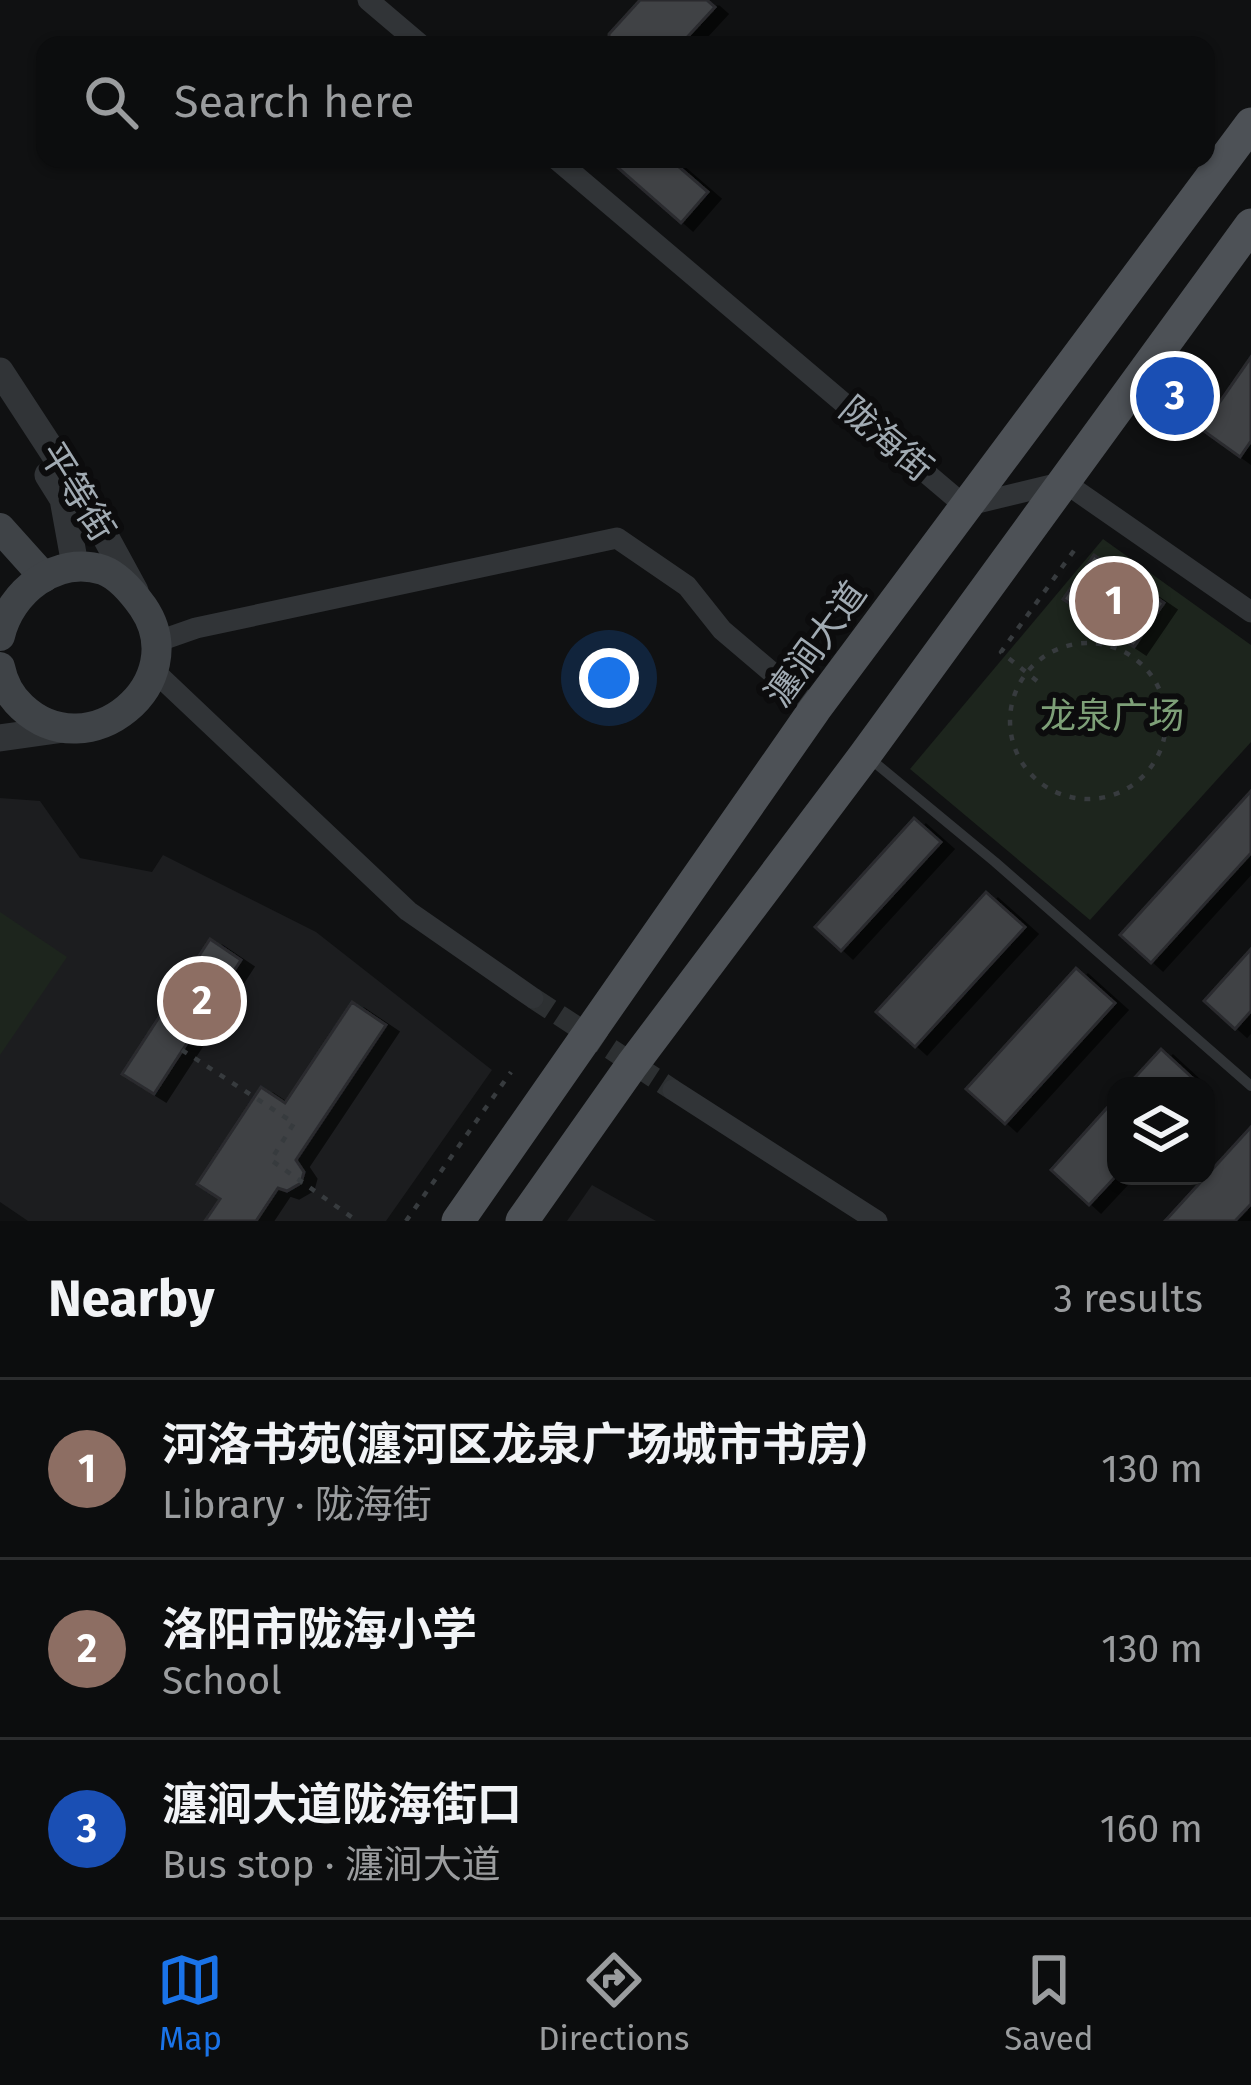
<!DOCTYPE html>
<meta charset="utf-8">
<style>
body{margin:0;font-family:"Fira Sans","Noto Sans SC",sans-serif;background:#151617;color:#f1f3f6}
.controls{position:absolute;right:36px;bottom:36px;display:grid;overflow:hidden;border-radius:24px;box-shadow:0 3px 9px #0004}
.controls button{width:108px;height:108px;display:grid;place-items:center;padding:0;border:0;border-bottom:3px solid #2c2d2e;background:#0c0d0e;color:#f1f3f6;font:60px sans-serif}
.you{position:absolute;left:609px;top:678px;width:42px;height:42px;margin:-30px;border:9px solid #fff;border-radius:50%;background:#1a73e8;box-shadow:0 0 0 18px #1a73e833}
.badge{display:grid;place-items:center;width:78px;height:78px;border-radius:50%;background:#1a73e8;color:#fff;font-size:39px;font-weight:700}
.pin{position:absolute;translate:-50% -50%;border:6px solid #fff;box-shadow:0 3px 12px #0006}
.list{margin:0;padding:0;list-style:none}
h2{display:flex;justify-content:space-between;align-items:center;height:156px;margin:0;padding:0 48px;font-size:51px}
h2 small{font-size:39px;font-weight:400;color:#9a9c9e}
.list li{display:grid;grid-template-columns:78px 1fr auto;gap:36px;align-items:center;box-sizing:border-box;height:180px;padding:0 48px;border-top:3px solid #2c2d2e}
.list b{display:block;font-size:45px;white-space:nowrap}
.list p{margin:0;font-size:39px;white-space:nowrap;color:#9a9c9e}
.list em{font-size:39px;font-style:normal;color:#9a9c9e}
.icon{flex:none;width:66px;height:66px;fill:none;stroke:currentColor;stroke-width:2;stroke-linecap:round;stroke-linejoin:round}
.map{position:relative;flex:none;width:1251px;height:1221px;overflow:hidden}
.search{position:absolute;background:#0c0d0e;box-shadow:0 3px 9px #0004;left:36px;right:36px;top:36px;height:132px;display:flex;align-items:center;gap:30px;box-sizing:border-box;padding:0 42px;border-radius:24px;color:#9a9c9e;font-size:45px}
.sheet{height:696px;background:#0c0d0e}
nav{display:flex;justify-content:space-around;align-items:center;box-sizing:border-box;height:168px;border-top:3px solid #2c2d2e;background:#0c0d0e;font-size:33px;color:#9a9c9e}
nav a{display:grid;justify-items:center;gap:6px}
nav .on{color:#1a73e8}
.map>svg:first-child{display:block}
.built{fill:#1c1d1f}
.green{fill:#1d251d}
.building{fill:#3f4245;stroke:#2a2b2e;stroke-width:3;filter:url(#shadow)}
.lines{fill:none;stroke-linecap:round;stroke-linejoin:round}
.minor-tunnel{stroke:#2d3032;stroke-width:21;stroke-dasharray:21 10;stroke-linecap:butt}
.path{stroke:#373b3e;stroke-width:4.5;stroke-dasharray:6 9;stroke-linecap:butt}
.service{stroke:#313437;stroke-width:10}
.minor{stroke:#313437;stroke-width:21}
.tertiary{stroke:#313437;stroke-width:27}
.secondary{stroke:#3f4347;stroke-width:30}
.primary{stroke:#4d5156;stroke-width:33}
.labels{text-anchor:middle;dominant-baseline:central;stroke-width:12;stroke-linejoin:round;paint-order:stroke}
.street-label{font-size:36px;fill:#a1abb3;stroke:#0c0c0d}
.park-label{font-size:36px;fill:#7d9f77;stroke:#0c0c0d}
</style>
<div class="map">
<svg width="1251" height="1221" viewBox="0 0 1251 1221">
<defs>
<filter id="shadow"><feDropShadow dx="12" dy="7" stdDeviation="0" flood-color="#0009"/></filter>
</defs>
<rect width="100%" height="100%" fill="#101112"/>
<g class="built">
<polygon points="0,798 40,801 80,858 152,872 163,855 316,932 492,1070 386,1221 28,1221 0,1202"/>
<polygon points="592,1185 656,1221 567,1221"/>
</g>
<g class="green">
<polygon points="1103,539 1251,645 1251,742 1090,920 910,769"/>
<polygon points="0,912 67,957 0,1055"/>
</g>
<g class="building">
<polygon points="640,0 707,0 715,7 680,45 609,45 609,34"/>
<polygon points="608,159 670,159 708,192 681,223"/>
<polygon points="1251,357 1251,441 1240,457 1201,429"/>
<polygon points="1094,555 1164,603 1134,647 1063,599"/>
<polygon points="1251,791 1251,853 1151,963 1120,935"/>
<polygon points="914,818 941,842 841,951 815,927"/>
<polygon points="986,892 1025,927 915,1047 876,1012"/>
<polygon points="210,939 241,960 154,1094 122,1074"/>
<polygon points="1251,949 1251,1011 1235,1029 1204,1001"/>
<polygon points="1076,968 1115,1003 1005,1124 966,1089"/>
<polygon points="352,1002 386,1025 296,1160 304,1172 301,1183 287,1191 278,1188 256,1221 205,1221 220,1199 197,1184 255,1096 261,1087 285,1103"/>
<polygon points="1161,1049 1199,1084 1198,1086 1127,1086"/>
<polygon points="1116,1098 1116,1176 1089,1205 1051,1170"/>
<polygon points="1251,1127 1251,1204 1235,1221 1165,1221"/>
</g>
<g class="lines">
<polyline class="minor-tunnel" points="533,998 673,1090"/>
<g class="path">
<circle cx="1088" cy="721" r="78"/>
<polyline points="1037,681 1001,652 1078,545"/>
<polyline points="182,1050 294,1123 271,1160 357,1221"/>
<polyline points="406,1221 511,1072"/>
</g>
<polyline class="service" points="868,757 995,862 1251,1086"/>
<g class="minor">
<polyline points="368,0 421,45"/>
<polyline points="556,159 965,506 1064,482 1251,612"/>
<polyline points="156,642 196,628 617,538 687,586 722,630 815,709"/>
<polyline points="153,670 408,911 533,998"/>
<polyline points="673,1090 877,1221"/>
</g>
<g class="tertiary">
<polyline points="0,371 92,512 135,591"/>
<polyline points="48,475 63,499 75,565"/>
<polyline points="0,738 64,729"/>
</g>
<g class="secondary">
<polyline points="0,528 44,577"/>
<path d="M 0,636 C 10,592 56,555 103,570 C 119,576 133,593 143,607 C 194,682 89,770 22,707 C 11,697 3,682 0,667"/>
</g>
<g class="primary">
<polyline points="458,1221 815,709 1251,124"/>
<polyline points="522,1221 632,1065 865,755 1251,225"/>
</g>
</g>
<g class="labels">
<g class="street-label">
<text transform="translate(886 439) rotate(40)">陇海街</text>
<text transform="translate(77 492) rotate(58)">平等街</text>
<text transform="translate(816 644) rotate(-54)">瀍涧大道</text>
</g>
<g class="park-label">
<text x="1112" y="716">龙泉广场</text>
</g>
</g>
</svg>
<div class="controls">
<button><svg class="icon" aria-label="layers" viewBox="0 0 24 24"><path d="M12 4l9 5-9 5-9-5zM3 14l9 5 9-5"/></svg></button>
</div>
<div class="you"></div>
<div class="pin badge" style="left:1114px;top:601px;background:#8d6e63">1</div>
<div class="pin badge" style="left:202px;top:1001px;background:#8d6e63">2</div>
<div class="pin badge" style="left:1175px;top:396px;background:#1a4fb4">3</div>
<div class="search"><svg class="icon" aria-label="search" viewBox="0 0 24 24"><circle cx="10" cy="10" r="6"/><path d="M15 15l6 6"/></svg>Search here</div>
</div>
<section class="sheet">
<h2>Nearby<small>3 results</small></h2>
<ul class="list">
<li><span class="badge" style="background:#8d6e63">1</span><div><b>河洛书苑(瀍河区龙泉广场城市书房)</b><p>Library · 陇海街</p></div><em>130 m</em></li>
<li><span class="badge" style="background:#8d6e63">2</span><div><b>洛阳市陇海小学</b><p>School</p></div><em>130 m</em></li>
<li><span class="badge" style="background:#1a4fb4">3</span><div><b>瀍涧大道陇海街口</b><p>Bus stop · 瀍涧大道</p></div><em>160 m</em></li>
</ul>
</section>
<nav>
<a class="on"><svg class="icon" aria-label="map" viewBox="0 0 24 24"><path d="M3 6l6-2 6 2 6-2v14l-6 2-6-2-6 2zM9 4v14M15 6v14"/></svg>Map</a>
<a><svg class="icon" aria-label="directions" viewBox="0 0 24 24"><path d="M12 3l9 9-9 9-9-9zM9 14v-3h6M13 9l2 2-2 2"/></svg>Directions</a>
<a><svg class="icon" aria-label="saved" viewBox="0 0 24 24"><path d="M7 4h10v16l-5-4-5 4z"/></svg>Saved</a>
</nav>
